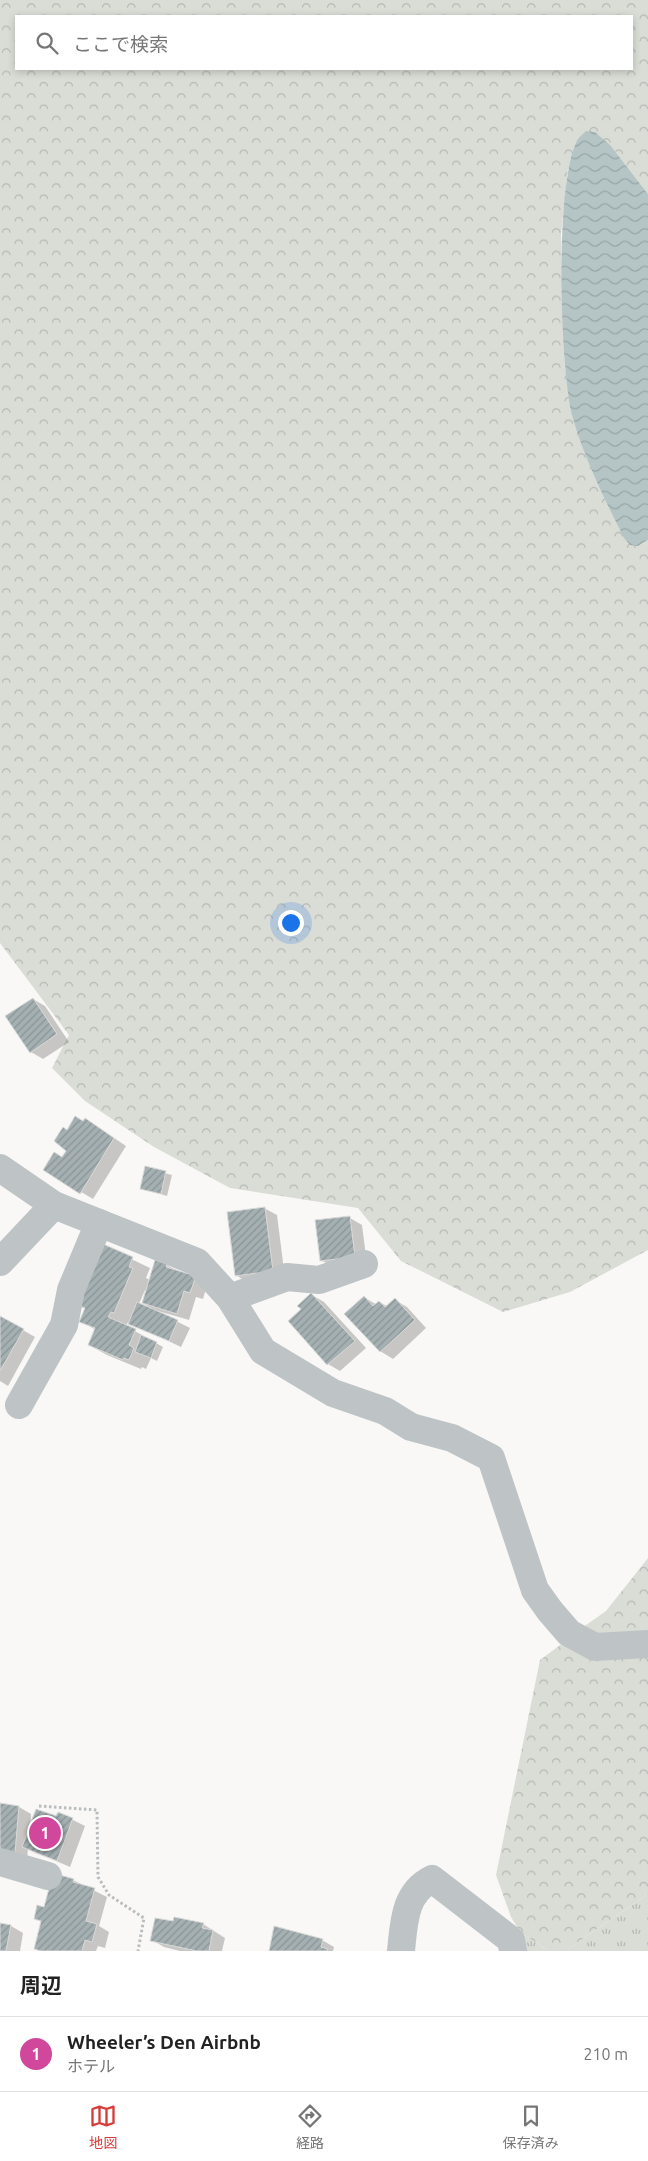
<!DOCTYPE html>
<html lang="ja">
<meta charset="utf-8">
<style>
body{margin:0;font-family:Ubuntu,"Noto Sans JP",sans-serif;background:#f2f2f2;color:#222}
.you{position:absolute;left:290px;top:922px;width:18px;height:18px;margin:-12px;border:4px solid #fff;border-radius:50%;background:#1a73e8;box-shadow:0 0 0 8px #1a73e833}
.badge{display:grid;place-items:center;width:32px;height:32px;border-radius:50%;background:#d63c39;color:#fff;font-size:16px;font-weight:700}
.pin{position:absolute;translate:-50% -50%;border:2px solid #fff;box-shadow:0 1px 5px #0006}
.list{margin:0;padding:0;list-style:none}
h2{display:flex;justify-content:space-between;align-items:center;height:65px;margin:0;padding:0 20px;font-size:21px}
h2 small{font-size:16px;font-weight:400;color:#767676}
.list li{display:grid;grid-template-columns:32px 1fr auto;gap:15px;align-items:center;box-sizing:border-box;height:75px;padding:0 20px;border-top:1px solid #e0e0e0}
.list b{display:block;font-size:19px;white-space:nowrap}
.list p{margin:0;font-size:16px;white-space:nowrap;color:#767676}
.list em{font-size:16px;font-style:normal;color:#767676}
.icon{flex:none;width:28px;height:28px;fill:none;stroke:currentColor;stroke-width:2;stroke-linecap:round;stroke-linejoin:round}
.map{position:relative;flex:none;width:648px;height:1951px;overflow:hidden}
.search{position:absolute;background:#fff;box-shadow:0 2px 8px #0003;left:15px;right:15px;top:15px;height:55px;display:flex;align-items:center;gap:12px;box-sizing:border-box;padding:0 18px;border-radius:0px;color:#767676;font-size:19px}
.sheet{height:140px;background:#fff}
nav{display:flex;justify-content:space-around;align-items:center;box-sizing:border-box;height:70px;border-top:1px solid #e0e0e0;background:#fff;font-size:14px;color:#767676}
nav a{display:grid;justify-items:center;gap:2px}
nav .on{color:#d63c39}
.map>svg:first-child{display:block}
.grass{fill:url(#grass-tufts)}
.forest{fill:url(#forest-crowns);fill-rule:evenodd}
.water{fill:url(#water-waves)}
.shadow{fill:#0003;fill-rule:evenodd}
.building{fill:url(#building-hatch);stroke:#dadad9}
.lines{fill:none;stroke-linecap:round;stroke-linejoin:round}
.path{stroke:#b9bdbf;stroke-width:3;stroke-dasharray:2.5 2.5;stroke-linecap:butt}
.minor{stroke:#bec4c6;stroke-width:28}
</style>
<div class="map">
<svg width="648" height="1951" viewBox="0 0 648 1951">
<defs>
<pattern id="grass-tufts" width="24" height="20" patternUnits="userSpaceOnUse" patternTransform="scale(1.25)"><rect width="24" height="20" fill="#daddd6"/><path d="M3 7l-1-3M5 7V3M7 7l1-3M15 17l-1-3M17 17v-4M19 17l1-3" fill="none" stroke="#b5b8b3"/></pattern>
<pattern id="forest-crowns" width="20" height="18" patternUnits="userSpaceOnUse" patternTransform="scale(1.25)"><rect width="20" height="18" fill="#daddd6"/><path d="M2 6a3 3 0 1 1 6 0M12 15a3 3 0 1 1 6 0" fill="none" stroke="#b5b8b3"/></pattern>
<pattern id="water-waves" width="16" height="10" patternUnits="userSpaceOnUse" patternTransform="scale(1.25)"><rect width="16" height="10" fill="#b5c5c5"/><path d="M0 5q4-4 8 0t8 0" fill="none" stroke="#97a5a5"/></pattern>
<pattern id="building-hatch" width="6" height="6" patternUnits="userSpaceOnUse" patternTransform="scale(1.25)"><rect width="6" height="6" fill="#a5b0b3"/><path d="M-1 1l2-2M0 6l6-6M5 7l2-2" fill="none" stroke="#8a9497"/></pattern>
</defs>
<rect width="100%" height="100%" fill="#f9f8f7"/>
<g class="grass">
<polygon points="648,1894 648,1951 565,1951"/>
<polygon points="520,1932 549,1951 522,1951"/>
</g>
<g class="forest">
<path d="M 0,0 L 648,0 L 648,194 L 611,146 L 568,169 L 561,235 L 565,368 L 638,546 L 648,540 L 648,1250 L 570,1292 L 503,1312 L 401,1261 L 358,1208 L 230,1188 L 154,1147 L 85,1101 L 52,1068 L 69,1035 L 0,943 ZM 16,16 L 632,16 L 632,69 L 16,69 Z"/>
<polygon points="648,1558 648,1637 595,1640 579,1630 606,1611"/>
<polygon points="567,1640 648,1653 648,1894 565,1951 549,1951 520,1932 511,1917 496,1875 540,1660"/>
</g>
<path class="water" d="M 586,131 L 595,132 L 611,146 L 648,194 L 648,540 L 638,546 L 630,545 L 624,538 C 604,498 584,458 572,415 C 560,366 554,180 578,139 C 580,136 584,133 586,131 Z"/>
<g class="shadow">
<polygon points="33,999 45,1006 69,1042 43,1059 31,1052"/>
<polygon points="86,1119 126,1146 93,1199 44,1170 63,1159 67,1150 68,1131"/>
<polygon points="146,1168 172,1175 167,1196 141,1188"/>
<polygon points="264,1208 277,1215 285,1278 248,1283 236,1275"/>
<polygon points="350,1218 362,1225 367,1264 333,1267 321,1260"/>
<path d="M 104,1246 L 150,1268 L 146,1278 L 150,1280 L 166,1265 L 207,1285 L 203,1299 L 196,1297 L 189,1320 L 158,1311 L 158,1312 L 190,1328 L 181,1347 L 128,1322 L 126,1326 L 163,1347 L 157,1361 L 151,1358 L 146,1369 L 142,1367 L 141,1369 L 107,1355 L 89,1345 L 96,1330 L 80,1321 L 85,1309 L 75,1303 ZM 145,1290 L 147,1291 L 143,1303 L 154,1311 L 139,1304 Z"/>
<polygon points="312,1295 324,1302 366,1348 340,1371 328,1364 289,1322 302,1310"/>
<polygon points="364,1297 377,1305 380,1302 388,1307 395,1300 407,1307 426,1328 393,1359 380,1351"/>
<polygon points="0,1317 35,1337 8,1386 0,1381"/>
<polygon points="0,1805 19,1807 31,1814 30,1828 57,1818 59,1813 85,1826 70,1867 28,1849 27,1859 0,1855"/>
<polygon points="73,1880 107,1897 99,1926 109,1932 105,1948 98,1946 96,1951 40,1951 35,1948 42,1922 35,1918"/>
<polygon points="0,1924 11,1926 23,1933 20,1951 0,1951"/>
<polygon points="203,1924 225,1938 222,1951 180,1951 164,1947 152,1940"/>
<polygon points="322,1940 334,1947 333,1951 270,1951"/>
</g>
<g class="building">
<polygon points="33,998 57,1034 30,1053 5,1016"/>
<polygon points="75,1116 83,1121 85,1118 114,1138 80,1194 43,1170 54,1152 62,1157 66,1151 54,1141 63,1127 67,1130"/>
<polygon points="145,1166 166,1171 161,1194 140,1189"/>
<polygon points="265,1207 273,1271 235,1276 227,1212"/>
<polygon points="350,1216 355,1257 320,1261 315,1220"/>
<polygon points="103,1244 133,1257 129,1267 133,1268 114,1313 111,1312 108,1317 136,1329 129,1345 134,1348 129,1360 124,1358 123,1360 88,1345 95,1328 79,1322 85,1308 73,1304"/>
<polygon points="155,1260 167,1264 166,1267 196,1276 190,1293 184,1291 177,1314 142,1303"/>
<polygon points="311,1293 355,1341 327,1365 288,1321 301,1309 297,1306"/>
<polygon points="364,1296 373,1306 379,1301 385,1307 395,1298 415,1320 380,1352 344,1314"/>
<polygon points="137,1302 178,1320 169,1341 128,1324"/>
<polygon points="0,1316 24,1329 0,1371"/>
<polygon points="141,1335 157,1342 151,1358 135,1352"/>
<polygon points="0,1803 19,1806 15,1853 0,1851"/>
<polygon points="36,1809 56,1816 58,1812 73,1818 57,1861 22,1847"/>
<polygon points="53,1873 74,1879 73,1882 95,1888 86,1921 97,1924 92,1942 85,1940 82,1951 41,1951 34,1949 41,1921 34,1919 37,1905 44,1907"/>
<polygon points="174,1917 204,1923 202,1928 213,1930 209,1951 197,1951 150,1941 155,1918 173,1921"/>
<polygon points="0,1923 11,1925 6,1951 0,1951"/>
<polygon points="274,1926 323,1939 321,1947 328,1949 327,1951 269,1951"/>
</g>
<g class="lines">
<polyline class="path" points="39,1806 97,1810 98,1877 109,1895 144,1918 138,1951"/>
<g class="minor">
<polyline points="0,1168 54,1205 197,1262 230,1298 263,1351 333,1393 385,1411 411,1427 452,1438 491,1458 535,1590 550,1611 569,1633 595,1647 648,1644"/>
<polyline points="0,1262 54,1205"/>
<polyline points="230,1298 287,1277 319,1280 364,1264"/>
<polyline points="19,1405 64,1325 71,1290 99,1223"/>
<polyline points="0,1862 48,1876"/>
<path d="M 401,1951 C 404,1923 404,1893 432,1879 L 511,1940 L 513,1951"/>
</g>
</g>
</svg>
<div class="you"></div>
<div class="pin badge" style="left:45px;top:1833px;background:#d1479c">1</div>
<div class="search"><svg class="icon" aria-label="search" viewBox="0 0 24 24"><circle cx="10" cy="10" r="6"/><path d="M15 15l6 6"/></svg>ここで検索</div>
</div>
<section class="sheet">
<h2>周辺<small></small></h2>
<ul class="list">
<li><span class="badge" style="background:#d1479c">1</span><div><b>Wheeler’s Den Airbnb</b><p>ホテル</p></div><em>210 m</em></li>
</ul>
</section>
<nav>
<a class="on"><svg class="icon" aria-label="map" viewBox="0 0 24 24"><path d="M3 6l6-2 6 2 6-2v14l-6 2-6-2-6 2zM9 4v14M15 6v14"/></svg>地図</a>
<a><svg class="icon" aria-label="directions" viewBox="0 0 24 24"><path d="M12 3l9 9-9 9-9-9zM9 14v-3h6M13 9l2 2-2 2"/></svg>経路</a>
<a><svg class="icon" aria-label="saved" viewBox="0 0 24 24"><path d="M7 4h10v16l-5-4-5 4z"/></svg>保存済み</a>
</nav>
